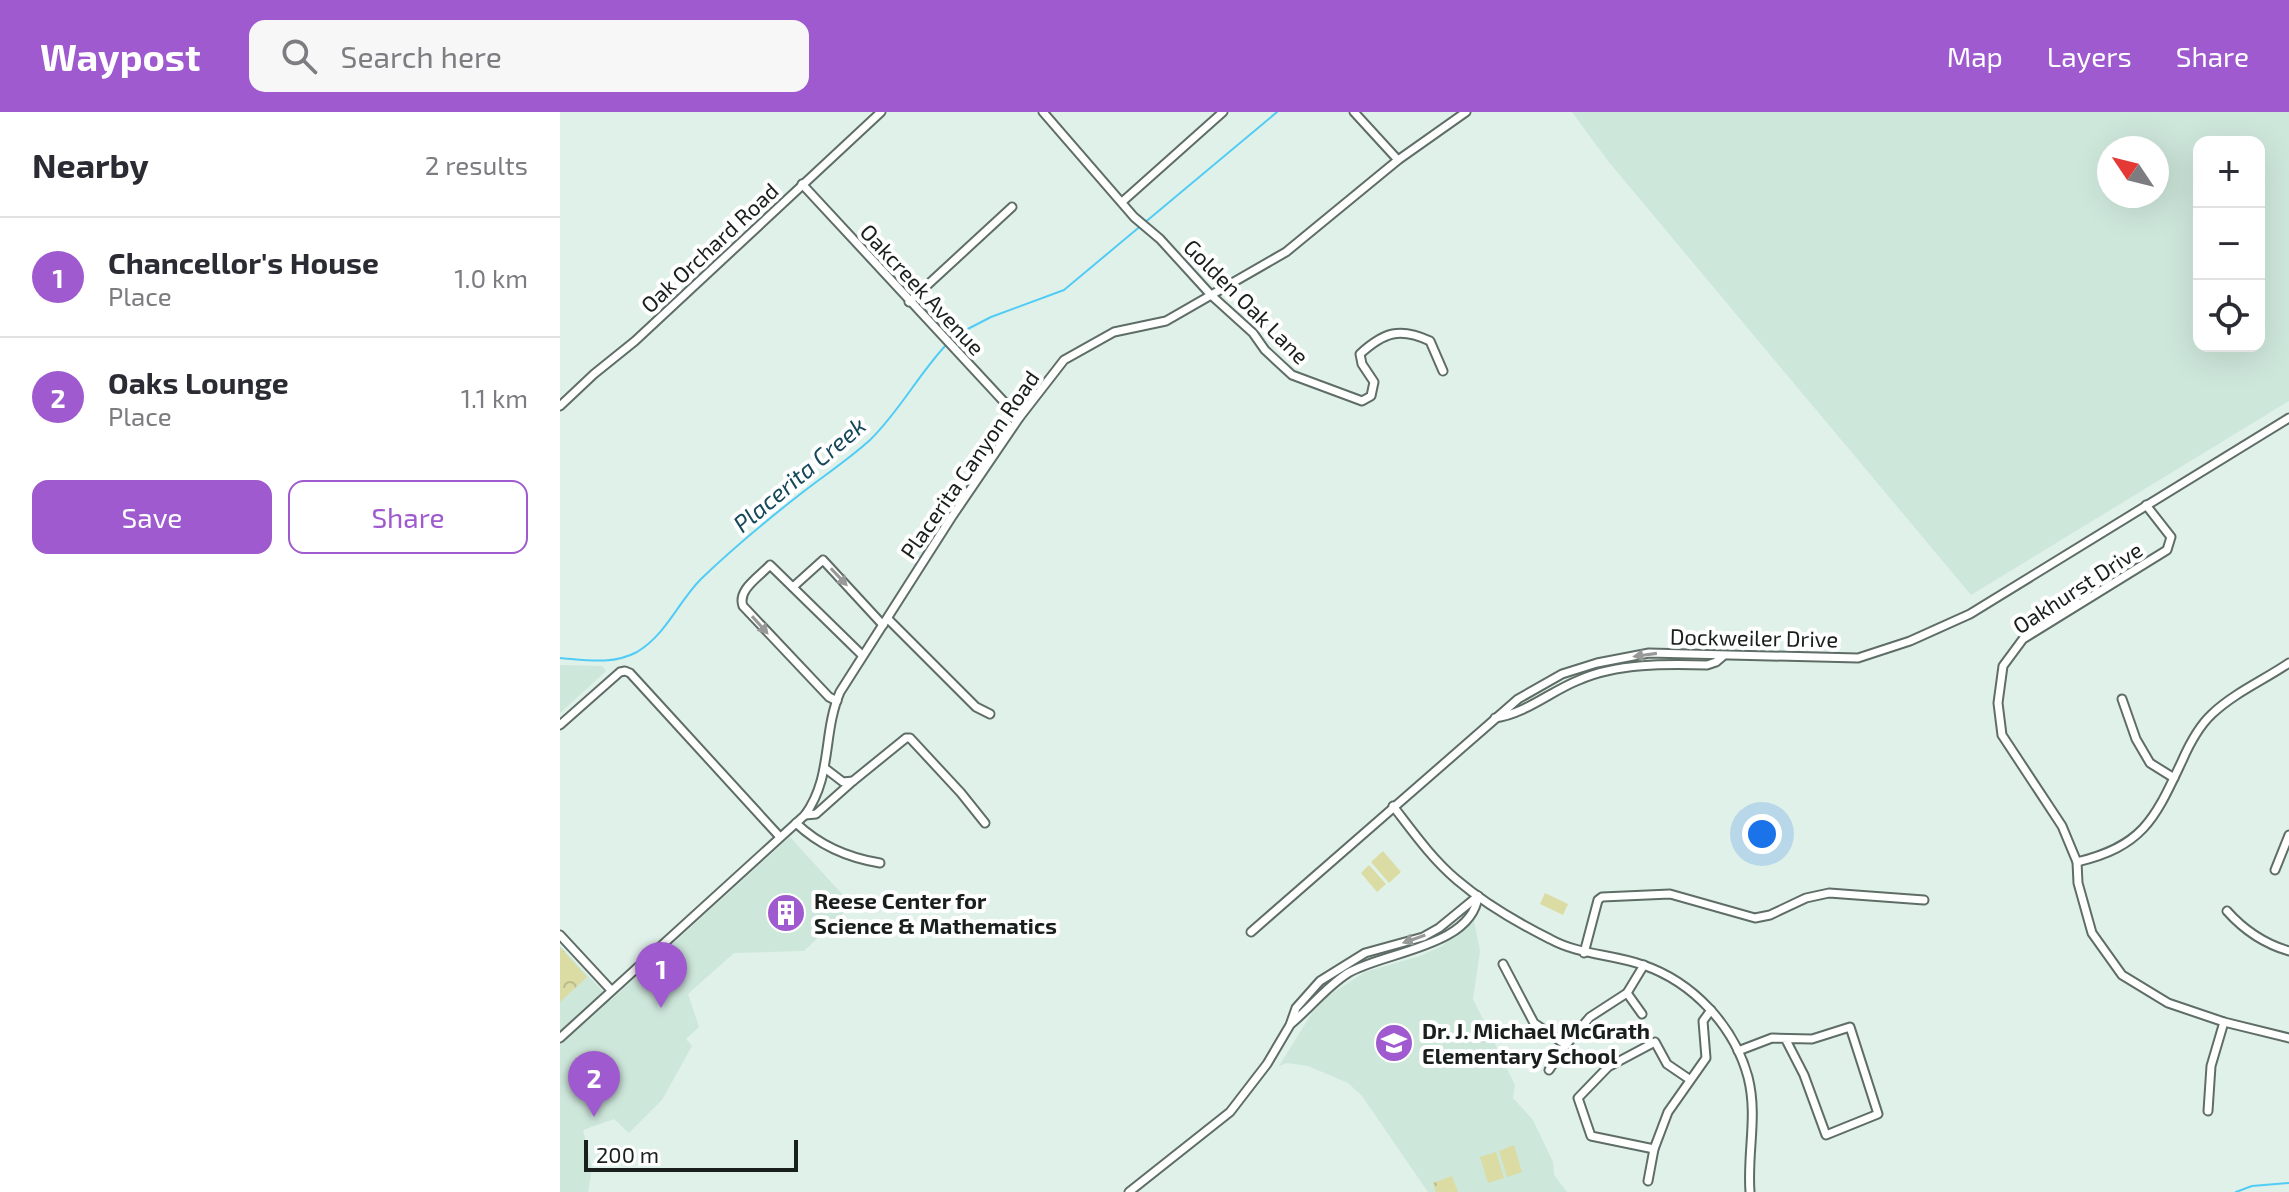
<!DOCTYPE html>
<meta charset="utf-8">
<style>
body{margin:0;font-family:"Exo 2",sans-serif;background:#f7f7f7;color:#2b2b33}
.controls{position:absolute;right:24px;top:24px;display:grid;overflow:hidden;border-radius:16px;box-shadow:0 8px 32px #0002}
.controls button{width:72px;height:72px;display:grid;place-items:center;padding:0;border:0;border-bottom:2px solid #e1e1e2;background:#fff;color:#2b2b33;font:40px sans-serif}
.compass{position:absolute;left:1537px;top:24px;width:72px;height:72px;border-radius:50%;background:#fff;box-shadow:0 8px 32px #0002;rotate:305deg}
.scale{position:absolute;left:24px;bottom:20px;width:214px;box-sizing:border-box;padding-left:8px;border:4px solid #191f1c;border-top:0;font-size:22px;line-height:28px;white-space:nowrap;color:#191f1c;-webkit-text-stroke:6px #fff;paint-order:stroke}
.you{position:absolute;left:1202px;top:722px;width:28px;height:28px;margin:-20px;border:6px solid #fff;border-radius:50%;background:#1a73e8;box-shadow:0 0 0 12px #1a73e833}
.badge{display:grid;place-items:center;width:52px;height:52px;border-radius:50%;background:#9e5ace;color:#fff;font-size:26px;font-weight:700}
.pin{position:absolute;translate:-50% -66px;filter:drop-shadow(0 2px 4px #0008)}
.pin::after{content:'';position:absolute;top:42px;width:28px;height:24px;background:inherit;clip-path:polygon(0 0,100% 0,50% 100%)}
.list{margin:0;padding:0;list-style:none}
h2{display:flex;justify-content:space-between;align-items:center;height:104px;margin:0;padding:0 32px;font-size:34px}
h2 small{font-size:26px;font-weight:400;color:#7c7c81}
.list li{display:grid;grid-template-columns:52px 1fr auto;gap:24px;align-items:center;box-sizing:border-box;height:120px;padding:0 32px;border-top:2px solid #e1e1e2}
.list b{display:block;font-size:30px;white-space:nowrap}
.list p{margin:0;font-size:26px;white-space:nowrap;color:#7c7c81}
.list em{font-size:26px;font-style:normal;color:#7c7c81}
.actions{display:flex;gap:16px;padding:24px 32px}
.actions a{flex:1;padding:18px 0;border:2px solid #9e5ace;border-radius:16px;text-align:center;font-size:28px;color:#9e5ace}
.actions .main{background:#9e5ace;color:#fff}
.icon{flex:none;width:44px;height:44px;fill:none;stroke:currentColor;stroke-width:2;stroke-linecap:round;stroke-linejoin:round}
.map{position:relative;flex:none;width:1729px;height:1080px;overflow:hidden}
header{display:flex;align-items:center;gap:48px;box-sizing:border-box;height:112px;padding:0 40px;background:#9e5ace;color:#fff}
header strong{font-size:38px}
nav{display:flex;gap:44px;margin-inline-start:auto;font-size:28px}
.search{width:560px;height:72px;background:#f7f7f7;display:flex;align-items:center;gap:20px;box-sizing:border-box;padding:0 28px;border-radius:16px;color:#7c7c81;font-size:30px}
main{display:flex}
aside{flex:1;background:#fff}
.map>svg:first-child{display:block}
.built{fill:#cee7db;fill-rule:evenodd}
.park{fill:url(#park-crowns)}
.pitch{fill:#dadca3}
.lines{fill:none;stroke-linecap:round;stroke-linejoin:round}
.stream{stroke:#51ccf5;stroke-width:2}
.street-casing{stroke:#5e6d66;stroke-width:11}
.street{stroke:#fff;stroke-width:7}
.oneway{fill:#989a99}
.labels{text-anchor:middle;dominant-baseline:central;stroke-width:8;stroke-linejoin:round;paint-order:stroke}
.street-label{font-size:22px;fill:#191f1c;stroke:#fff}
.poi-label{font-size:22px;font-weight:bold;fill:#191f1c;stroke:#fff;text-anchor:start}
.water-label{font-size:24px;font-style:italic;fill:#15495a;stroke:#fff}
</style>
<header>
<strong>Waypost</strong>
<div class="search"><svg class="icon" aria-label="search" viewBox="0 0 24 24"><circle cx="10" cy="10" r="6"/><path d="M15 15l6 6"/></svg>Search here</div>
<nav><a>Map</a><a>Layers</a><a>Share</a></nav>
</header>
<main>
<aside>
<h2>Nearby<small>2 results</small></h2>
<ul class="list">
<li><span class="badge">1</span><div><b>Chancellor's House</b><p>Place</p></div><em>1.0 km</em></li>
<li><span class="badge">2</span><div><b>Oaks Lounge</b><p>Place</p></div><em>1.1 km</em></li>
</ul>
<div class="actions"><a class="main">Save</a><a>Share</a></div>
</aside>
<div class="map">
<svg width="1729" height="1080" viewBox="0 0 1729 1080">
<defs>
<pattern id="park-crowns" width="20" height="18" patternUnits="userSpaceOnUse" patternTransform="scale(2)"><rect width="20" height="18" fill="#dadca3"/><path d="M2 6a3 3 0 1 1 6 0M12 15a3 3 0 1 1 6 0" fill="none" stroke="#babc8c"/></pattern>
</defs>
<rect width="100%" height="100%" fill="#e0f1e9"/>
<g class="built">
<path d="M 1012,0 L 1729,0 L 1729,289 L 1411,483 L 1048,49 ZM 1699,30 L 1699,234 L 1639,234 L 1639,30 ZM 1597,36 L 1597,84 L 1549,84 L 1549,36 Z"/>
<polygon points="0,553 42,554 46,559 0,601"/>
<polygon points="230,725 292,793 244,839 174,841 128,882 139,915 126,927 132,934 102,988 69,1021 54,1007 23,1018 32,1057 28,1080 0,1080 0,834 51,888"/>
<polygon points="914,808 920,839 913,887 955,973 953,986 973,1008 993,1050 994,1063 1007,1080 868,1080 802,984 788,971 748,954 727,951 719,954 752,901 768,884 805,860 860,844 882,834"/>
</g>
<g class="park">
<polygon points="0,835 27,865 0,890"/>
<polygon points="892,1064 898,1080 876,1080 873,1071"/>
</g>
<g class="pitch">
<polygon points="823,739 841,760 829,771 811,750"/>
<polygon points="809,753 826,772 817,780 801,761"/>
<polygon points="985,781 1008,792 1003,803 980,792"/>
<polygon points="954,1033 962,1060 947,1065 939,1039"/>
<polygon points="936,1040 944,1066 928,1071 920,1045"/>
</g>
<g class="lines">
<g class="stream">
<polyline points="391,229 400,221 431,205 504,178 717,0"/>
<path d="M 0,546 C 26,548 53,553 77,540 C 106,523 118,490 141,467 C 173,436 207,408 243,380 C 265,363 289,347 310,328 C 339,300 358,263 386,233"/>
<polyline points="1676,1080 1692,1074 1729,1071"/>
</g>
<g class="street-casing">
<g id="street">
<path d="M 483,0 L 574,105 L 600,127 L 651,183 L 693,221 L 705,238 L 732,263 L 802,289 L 811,284 L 814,270 L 802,252 L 800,242 C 824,220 840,215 870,229 L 883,259"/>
<polyline points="794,0 838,48"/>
<polyline points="242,72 459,306"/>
<polyline points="562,90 663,0"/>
<polyline points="349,190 452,95"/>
<polyline points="0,294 34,262 75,229 321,0"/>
<polyline points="1586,393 1611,425 1607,438 1463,527 1443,554 1438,591 1442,623 1502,714 1517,750 1518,771 1532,821 1562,863 1608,891 1664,910 1729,926"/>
<polyline points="233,475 263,448 323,513"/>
<polyline points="328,507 416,595 430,602"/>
<polyline points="1562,587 1576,627 1590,651 1614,666"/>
<path d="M 277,589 L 269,585 L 183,494 C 177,478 199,465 210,453 L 302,543"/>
<path d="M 935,606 C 965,602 991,579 1019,568 C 1057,551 1106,552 1147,553 L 1156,550 L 1163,544"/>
<polyline points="0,613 60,560 65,559 70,561 220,725"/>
<polyline points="266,657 283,670 293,669 346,626 350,626 401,681 425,711"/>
<path d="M 833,694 C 853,720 872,747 897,768 C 924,791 958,811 990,827 C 1019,843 1052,842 1083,853 C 1133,870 1174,914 1188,965 C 1198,1004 1187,1040 1190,1080"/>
<polyline points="245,703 256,702 293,669"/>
<path d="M 236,711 C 260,734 289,746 320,751"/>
<path d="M 1517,750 C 1584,734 1595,706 1622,649 C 1629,633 1639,614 1652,602 C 1674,581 1704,568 1729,551"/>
<polyline points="1715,758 1729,723"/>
<path d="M 1667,799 C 1683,817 1705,832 1729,839"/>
<polyline points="691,820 958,587 1002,562 1037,551 1089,541 1298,546 1350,529 1410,502 1729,306"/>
<polyline points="0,823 51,878"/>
<polyline points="1024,841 1038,788 1042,785 1110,782 1195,806 1210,803 1246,786 1269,781 1364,788"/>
<polyline points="943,852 974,911 1006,933"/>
<polyline points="1067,881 1082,902"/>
<path d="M 732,911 C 751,895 766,875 788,861 C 823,840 912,835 918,784"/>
<path d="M 0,926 L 245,703 C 273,664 262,622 280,580 L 391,406 L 459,306 L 504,248 L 554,220 L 606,209 L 726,140 L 838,48 L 906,0"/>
<polyline points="1178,939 1212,926 1252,927 1290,915 1318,1002 1266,1023 1244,963 1226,928"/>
<polyline points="989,958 1006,933 1030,905 1067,881 1084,853"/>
<polyline points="1648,999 1651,954 1664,910"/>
<polyline points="1094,1037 1031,1024 1018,986 1048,955 1095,930 1107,952 1129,967"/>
<polyline points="1088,1069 1094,1037 1108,1000 1146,946 1143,909 1151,898"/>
<polyline points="569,1080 670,1000 707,952 730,913 736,896 760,869 805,841 863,825 879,816 918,784"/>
</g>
</g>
<use href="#street" class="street"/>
</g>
<defs><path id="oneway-solid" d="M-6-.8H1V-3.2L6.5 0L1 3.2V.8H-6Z" transform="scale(2)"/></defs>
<g class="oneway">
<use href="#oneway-solid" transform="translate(279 465) rotate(47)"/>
<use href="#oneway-solid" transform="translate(200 513) rotate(48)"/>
<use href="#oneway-solid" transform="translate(1085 543) rotate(172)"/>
<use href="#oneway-solid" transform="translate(854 827) rotate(161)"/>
</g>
<defs>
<g id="building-disc" transform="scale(2)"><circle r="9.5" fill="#9e5ace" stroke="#fff"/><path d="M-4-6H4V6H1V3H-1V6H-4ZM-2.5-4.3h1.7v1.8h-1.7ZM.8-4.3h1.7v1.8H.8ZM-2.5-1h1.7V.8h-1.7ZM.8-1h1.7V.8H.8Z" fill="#fff"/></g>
<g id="school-disc" transform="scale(2)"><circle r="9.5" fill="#9e5ace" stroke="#fff"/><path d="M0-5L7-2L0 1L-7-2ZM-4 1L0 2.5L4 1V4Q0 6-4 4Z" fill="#fff"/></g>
</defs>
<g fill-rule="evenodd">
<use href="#building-disc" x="226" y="801"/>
<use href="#school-disc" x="834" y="931"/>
</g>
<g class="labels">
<g class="street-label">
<text transform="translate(149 135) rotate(-43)">Oak Orchard Road</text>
<text transform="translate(363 177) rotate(47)">Oakcreek Avenue</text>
<text transform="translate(687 189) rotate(45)">Golden Oak Lane</text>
<text transform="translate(409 352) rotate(-55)">Placerita Canyon Road</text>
<text transform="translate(1517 475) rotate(-33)">Oakhurst Drive</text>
<text transform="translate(1194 525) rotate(1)">Dockweiler Drive</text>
</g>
<g class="poi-label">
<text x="254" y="788">Reese Center for<tspan x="254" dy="25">Science &amp; Mathematics</tspan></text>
<text x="862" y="918">Dr. J. Michael McGrath<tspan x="862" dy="25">Elementary School</tspan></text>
</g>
<g class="water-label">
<text transform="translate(239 362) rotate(-40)">Placerita Creek</text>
</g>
</g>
</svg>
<div class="controls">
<button>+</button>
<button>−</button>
<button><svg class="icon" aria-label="locate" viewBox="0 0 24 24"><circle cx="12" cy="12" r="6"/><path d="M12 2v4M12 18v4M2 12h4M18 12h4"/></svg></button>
</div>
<svg class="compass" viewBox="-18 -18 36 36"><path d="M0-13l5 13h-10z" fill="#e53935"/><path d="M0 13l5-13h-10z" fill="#7c7c81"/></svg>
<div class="scale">200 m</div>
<div class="you"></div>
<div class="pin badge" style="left:101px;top:896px">1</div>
<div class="pin badge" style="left:34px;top:1005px">2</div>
</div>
</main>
